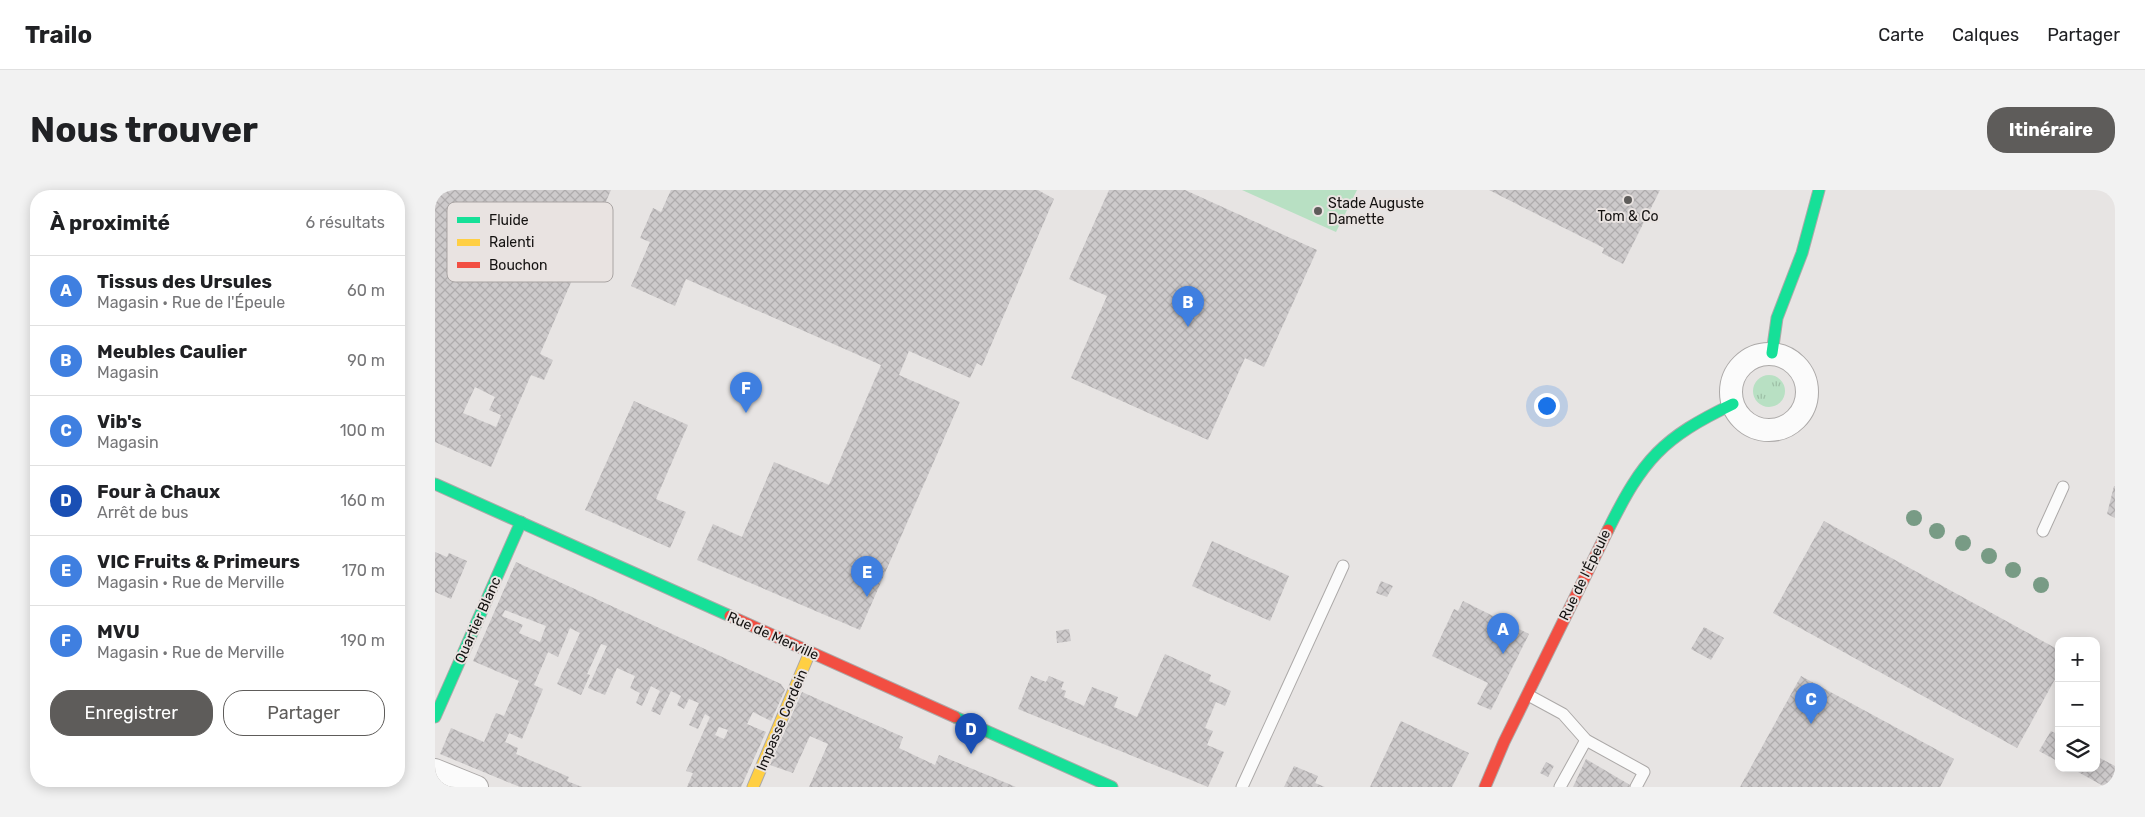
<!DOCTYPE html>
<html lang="fr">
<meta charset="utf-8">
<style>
body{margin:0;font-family:Rubik,sans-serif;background:#f2f2f2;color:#202124}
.controls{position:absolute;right:15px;bottom:15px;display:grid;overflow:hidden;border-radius:10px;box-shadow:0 2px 12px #0003}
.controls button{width:45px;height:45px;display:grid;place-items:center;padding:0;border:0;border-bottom:1px solid #e0e0e0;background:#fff;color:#202124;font:25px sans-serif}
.you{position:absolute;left:1111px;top:215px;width:18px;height:18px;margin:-12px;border:4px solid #fff;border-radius:50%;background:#1a73e8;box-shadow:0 0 0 8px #1a73e833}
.badge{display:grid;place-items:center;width:32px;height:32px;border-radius:50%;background:#5e5c5a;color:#fff;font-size:16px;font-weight:700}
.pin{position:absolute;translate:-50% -41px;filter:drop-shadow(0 1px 2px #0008)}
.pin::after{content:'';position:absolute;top:26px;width:18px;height:15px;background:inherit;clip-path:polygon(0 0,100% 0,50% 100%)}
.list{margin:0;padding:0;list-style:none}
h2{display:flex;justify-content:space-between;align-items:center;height:65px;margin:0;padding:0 20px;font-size:21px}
h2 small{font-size:16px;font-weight:400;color:#757577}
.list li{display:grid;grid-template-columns:32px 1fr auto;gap:15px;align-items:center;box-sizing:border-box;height:70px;padding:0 20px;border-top:1px solid #e0e0e0}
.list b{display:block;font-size:19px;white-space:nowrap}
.list p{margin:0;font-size:16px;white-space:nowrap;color:#757577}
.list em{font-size:16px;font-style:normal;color:#757577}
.actions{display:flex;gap:10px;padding:15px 20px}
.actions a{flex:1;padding:11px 0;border:1px solid #5e5c5a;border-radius:20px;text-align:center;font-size:18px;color:#5e5c5a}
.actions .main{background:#5e5c5a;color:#fff}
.icon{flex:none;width:28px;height:28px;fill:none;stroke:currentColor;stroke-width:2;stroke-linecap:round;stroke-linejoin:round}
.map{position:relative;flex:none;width:1680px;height:597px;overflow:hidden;border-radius:20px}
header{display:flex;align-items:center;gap:30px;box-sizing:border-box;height:70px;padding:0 25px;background:#fff;border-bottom:1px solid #e0e0e0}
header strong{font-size:24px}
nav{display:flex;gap:28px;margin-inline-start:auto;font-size:18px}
.intro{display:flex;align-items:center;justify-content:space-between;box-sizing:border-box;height:120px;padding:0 30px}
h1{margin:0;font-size:35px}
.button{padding:12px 22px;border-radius:20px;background:#5e5c5a;color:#fff;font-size:18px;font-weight:700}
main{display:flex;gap:30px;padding:0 30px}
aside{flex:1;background:#fff;border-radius:20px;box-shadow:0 2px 12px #0003}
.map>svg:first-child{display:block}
.grass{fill:url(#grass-tufts)}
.park{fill:#b8e0c3}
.building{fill:url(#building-cross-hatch);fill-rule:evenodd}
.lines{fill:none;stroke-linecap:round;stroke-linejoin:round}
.lane-casing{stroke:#aca9a8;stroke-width:13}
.street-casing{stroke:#aca9a8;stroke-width:24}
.fast-casing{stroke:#aca9a8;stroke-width:13}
.slow-casing{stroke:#aca9a8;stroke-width:13}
.jam-casing{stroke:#aca9a8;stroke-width:13}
.lane{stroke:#fbfbfb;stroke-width:11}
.street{stroke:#fbfbfb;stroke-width:22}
.fast{stroke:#16e098;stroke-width:11}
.slow{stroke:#ffcf43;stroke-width:11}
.jam{stroke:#f24e42;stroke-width:11}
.tree{fill:#789b85}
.poi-dot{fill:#5e5c5a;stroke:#e9e3e1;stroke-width:2}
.labels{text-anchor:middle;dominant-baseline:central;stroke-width:4;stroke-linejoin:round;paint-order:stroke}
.poi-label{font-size:14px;fill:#141211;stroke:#e9e3e1;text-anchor:start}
.street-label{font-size:14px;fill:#141211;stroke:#e9e3e1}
.key{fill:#e9e3e1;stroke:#a9a4a3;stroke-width:1}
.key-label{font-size:14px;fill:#141211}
</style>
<header>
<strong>Trailo</strong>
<nav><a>Carte</a><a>Calques</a><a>Partager</a></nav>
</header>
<div class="intro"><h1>Nous trouver</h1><a class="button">Itinéraire</a></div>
<main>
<aside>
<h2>À proximité<small>6 résultats</small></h2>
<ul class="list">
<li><span class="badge" style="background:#3f7fe0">A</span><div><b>Tissus des Ursules</b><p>Magasin · Rue de l'Épeule</p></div><em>60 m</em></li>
<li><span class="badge" style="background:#3f7fe0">B</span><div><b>Meubles Caulier</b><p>Magasin</p></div><em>90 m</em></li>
<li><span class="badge" style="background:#3f7fe0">C</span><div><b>Vib's</b><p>Magasin</p></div><em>100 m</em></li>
<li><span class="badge" style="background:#1a4fb4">D</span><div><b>Four à Chaux</b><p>Arrêt de bus</p></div><em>160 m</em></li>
<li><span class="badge" style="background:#3f7fe0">E</span><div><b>VIC Fruits &amp; Primeurs</b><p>Magasin · Rue de Merville</p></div><em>170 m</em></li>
<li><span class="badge" style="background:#3f7fe0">F</span><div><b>MVU</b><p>Magasin · Rue de Merville</p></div><em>190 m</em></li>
</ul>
<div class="actions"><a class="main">Enregistrer</a><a>Partager</a></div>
</aside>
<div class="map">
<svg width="1680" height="597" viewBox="0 0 1680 597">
<defs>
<pattern id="grass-tufts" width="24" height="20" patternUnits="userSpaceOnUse" patternTransform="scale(1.25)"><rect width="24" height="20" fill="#b8e0c3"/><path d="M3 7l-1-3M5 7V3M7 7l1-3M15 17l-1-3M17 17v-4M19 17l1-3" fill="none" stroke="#9dbfa6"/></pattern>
<pattern id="building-cross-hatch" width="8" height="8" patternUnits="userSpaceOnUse" patternTransform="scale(1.25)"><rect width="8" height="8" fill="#cdcacb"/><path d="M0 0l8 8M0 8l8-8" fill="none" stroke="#afacad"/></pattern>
</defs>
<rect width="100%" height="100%" fill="#e7e4e3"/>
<circle class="grass" cx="1334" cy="201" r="16"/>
<polygon class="park" points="807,0 922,0 901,42"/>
<g class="building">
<path d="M 0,0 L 176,0 L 105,164 L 118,170 L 109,190 L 96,185 L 56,277 L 0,252 ZM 40,197 L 60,207 L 54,220 L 66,225 L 61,237 L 28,223 Z"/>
<polygon points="236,0 603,0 619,9 547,176 542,173 535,188 474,161 464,185 525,212 425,440 262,370 278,334 307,347 339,272 394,295 446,175 251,89 240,116 196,96 215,52 205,48 218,18 226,22"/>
<polygon points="674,0 750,0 882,60 829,177 810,168 773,250 636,188 672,106 634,89"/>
<polygon points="1054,0 1225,0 1188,74 1167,63 1169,58"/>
<polygon points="199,211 253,235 221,309 251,322 235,358 150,320"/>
<polygon points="1679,296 1680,296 1680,328 1672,324"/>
<polygon points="1389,331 1624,460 1624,482 1582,558 1338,423"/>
<polygon points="777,351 854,386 835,431 757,396"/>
<polygon points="0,362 12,367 14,363 32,371 16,409 0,402"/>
<path d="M 81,372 L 346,494 L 350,500 L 336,531 L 318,522 L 312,534 L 331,542 L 306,597 L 252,597 L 258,583 L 251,581 L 275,527 L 270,524 L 263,539 L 254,535 L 264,513 L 254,509 L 249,519 L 242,515 L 246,506 L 236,501 L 225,525 L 216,521 L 225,501 L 216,496 L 207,516 L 201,513 L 205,503 L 195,498 L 200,486 L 182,478 L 170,505 L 153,498 L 172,456 L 166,454 L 152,484 L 155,485 L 146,505 L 122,494 L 145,443 L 135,438 L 123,467 L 113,462 L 99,495 L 108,499 L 87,549 L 74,543 L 70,552 L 83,558 L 81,564 L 134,587 L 132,591 L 147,597 L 85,597 L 5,564 L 16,538 L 49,552 L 61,523 L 69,526 L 84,491 L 38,471 ZM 70,420 L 111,436 L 105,452 L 84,443 L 88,435 L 67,426 ZM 284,537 L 293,540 L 289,549 L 280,545 Z"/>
<polygon points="946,391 958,396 952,407 941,403"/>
<polygon points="1028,411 1094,444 1056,520 1042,514 1053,493 997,466 1019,419 1023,421"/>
<polygon points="1269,437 1289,448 1276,470 1256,459"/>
<polygon points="634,439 636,451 622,453 621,441"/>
<polygon points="730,464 776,485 774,491 796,501 790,516 781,512 770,538 778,541 772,555 789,562 773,597 583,519 596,486 611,492 614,486 629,492 626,499 631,501 629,507 649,516 657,497 683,507 679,517 702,527"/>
<polygon points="1366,486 1519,569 1505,597 1305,597"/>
<polygon points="367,502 468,547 464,558 500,575 504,565 581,597 374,597 393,554 375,546 358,583 335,575"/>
<polygon points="966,531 1034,563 1017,597 935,597"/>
<polygon points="1616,541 1624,545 1624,572 1604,561"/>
<polygon points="1661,566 1680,576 1680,597 1670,597 1636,578 1661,578"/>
<polygon points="1151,569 1195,595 1194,597 1138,597"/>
<polygon points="1111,572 1119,576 1113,587 1105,583"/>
<polygon points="859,576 883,586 880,593 890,597 849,597"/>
</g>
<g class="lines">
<g class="lane-casing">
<g id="lane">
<polyline points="1608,341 1628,297"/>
<polyline points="1093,505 1128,524 1151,550 1209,582 1201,597"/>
<polyline points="807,597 908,376"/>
<polyline points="1125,597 1151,550"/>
</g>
</g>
<g class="street-casing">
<g id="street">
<circle cx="1334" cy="202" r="38"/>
<polyline points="0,580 42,597"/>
</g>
</g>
<g class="fast-casing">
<g id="fast">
<polyline points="1337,163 1342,128 1367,63 1384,0"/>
<polyline points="0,294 295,426"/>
<path d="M 1173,340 C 1208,269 1227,248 1298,214"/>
<polyline points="0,527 86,332"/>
<polyline points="520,527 677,597"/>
</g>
</g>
<g class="slow-casing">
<polyline id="slow" points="318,597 375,462"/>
</g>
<g class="jam-casing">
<g id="jam">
<polyline points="295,426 520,527"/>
<polyline points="1050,597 1069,552 1173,340"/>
</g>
</g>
<use href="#lane" class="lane"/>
<use href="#street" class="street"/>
<use href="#fast" class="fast"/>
<use href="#slow" class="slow"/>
<use href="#jam" class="jam"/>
</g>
<g class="tree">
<circle cx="1479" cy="328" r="8"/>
<circle cx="1502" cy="341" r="8"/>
<circle cx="1528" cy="353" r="8"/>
<circle cx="1554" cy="366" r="8"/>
<circle cx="1578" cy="380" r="8"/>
<circle cx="1606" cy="395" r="8"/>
</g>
<g class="poi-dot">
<circle cx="1193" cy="10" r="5"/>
<circle cx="883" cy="21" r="5"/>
</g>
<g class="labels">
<g class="poi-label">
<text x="893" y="13">Stade Auguste<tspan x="893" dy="16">Damette</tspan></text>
<text x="1193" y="26" text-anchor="middle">Tom &amp; Co</text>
</g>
<g class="street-label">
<text transform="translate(1150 385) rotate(-64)">Rue de l'Épeule</text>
<text transform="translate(43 430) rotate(-66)">Quartier Blanc</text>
<text transform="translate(338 446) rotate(24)">Rue de Merville</text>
<text transform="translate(347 530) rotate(-67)">Impasse Cordein</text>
</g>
</g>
<rect x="12" y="12" width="166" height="80" rx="8" class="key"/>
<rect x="22" y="27" width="23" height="6" fill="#16e098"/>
<rect x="22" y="49" width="23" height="7" fill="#ffcf43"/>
<rect x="22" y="72" width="23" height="6" fill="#f24e42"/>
<g class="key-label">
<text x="54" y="35">Fluide</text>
<text x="54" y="57">Ralenti</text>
<text x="54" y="80">Bouchon</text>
</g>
</svg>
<div class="controls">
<button>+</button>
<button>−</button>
<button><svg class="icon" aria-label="layers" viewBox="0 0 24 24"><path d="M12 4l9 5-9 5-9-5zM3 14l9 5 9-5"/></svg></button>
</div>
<div class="you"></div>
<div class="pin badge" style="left:1068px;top:464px;background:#3f7fe0">A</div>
<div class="pin badge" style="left:753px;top:137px;background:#3f7fe0">B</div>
<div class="pin badge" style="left:1376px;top:534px;background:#3f7fe0">C</div>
<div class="pin badge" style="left:536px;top:564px;background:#1a4fb4">D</div>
<div class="pin badge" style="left:432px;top:407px;background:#3f7fe0">E</div>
<div class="pin badge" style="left:311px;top:223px;background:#3f7fe0">F</div>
</div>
</main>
